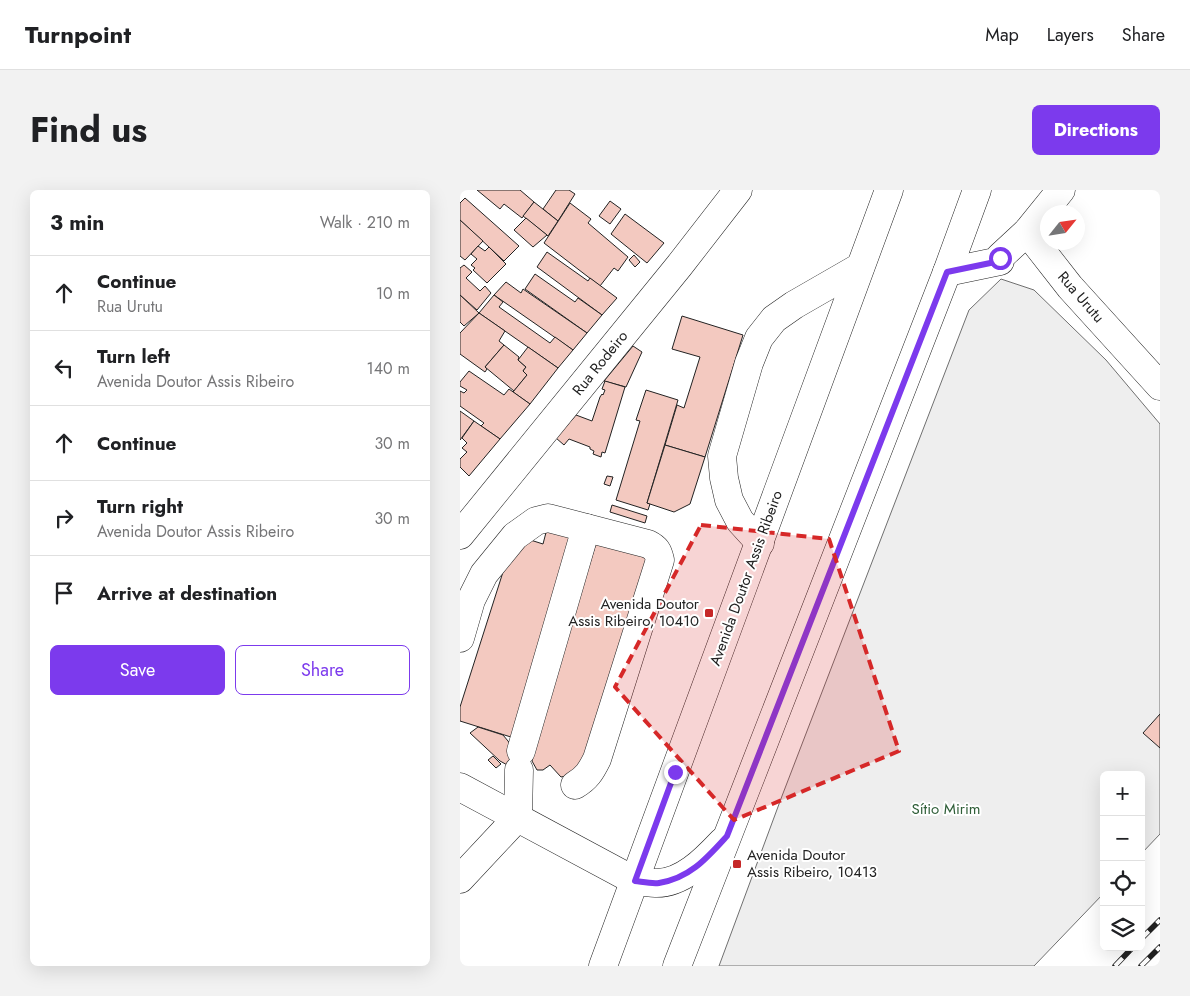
<!DOCTYPE html>
<meta charset="utf-8">
<style>
body{margin:0;font-family:Jost,sans-serif;background:#f2f2f2;color:#202124}
.controls{position:absolute;right:15px;bottom:15px;display:grid;overflow:hidden;border-radius:8px;box-shadow:0 5px 20px #0002}
.controls button{width:45px;height:45px;display:grid;place-items:center;padding:0;border:0;border-bottom:1px solid #e0e0e0;background:#fff;color:#202124;font:25px sans-serif}
.compass{position:absolute;left:580px;top:15px;width:45px;height:45px;border-radius:50%;background:#fff;box-shadow:0 5px 20px #0002;rotate:60deg}
.stop{position:absolute;width:15px;height:15px;margin:-11px;border:4px solid #7c3aed;border-radius:50%;background:#fff}
.stop.end{background:#7c3aed;border-color:#fff;box-shadow:0 1px 5px #0008}
.list{margin:0;padding:0;list-style:none}
h2{display:flex;justify-content:space-between;align-items:center;height:65px;margin:0;padding:0 20px;font-size:21px}
h2 small{font-size:16px;font-weight:400;color:#757577}
.list li{display:grid;grid-template-columns:32px 1fr auto;gap:15px;align-items:center;box-sizing:border-box;height:75px;padding:0 20px;border-top:1px solid #e0e0e0}
.list b{display:block;font-size:19px;white-space:nowrap}
.list p{margin:0;font-size:16px;white-space:nowrap;color:#757577}
.list em{font-size:16px;font-style:normal;color:#757577}
.actions{display:flex;gap:10px;padding:15px 20px}
.actions a{flex:1;padding:11px 0;border:1px solid #7c3aed;border-radius:8px;text-align:center;font-size:18px;color:#7c3aed}
.actions .main{background:#7c3aed;color:#fff}
.icon{flex:none;width:28px;height:28px;fill:none;stroke:currentColor;stroke-width:2;stroke-linecap:round;stroke-linejoin:round}
.map{position:relative;flex:none;width:700px;height:776px;overflow:hidden;border-radius:8px}
header{display:flex;align-items:center;gap:30px;box-sizing:border-box;height:70px;padding:0 25px;background:#fff;border-bottom:1px solid #e0e0e0}
header strong{font-size:24px}
nav{display:flex;gap:28px;margin-inline-start:auto;font-size:18px}
.intro{display:flex;align-items:center;justify-content:space-between;box-sizing:border-box;height:120px;padding:0 30px}
h1{margin:0;font-size:35px}
.button{padding:12px 22px;border-radius:8px;background:#7c3aed;color:#fff;font-size:18px;font-weight:700}
main{display:flex;gap:30px;padding:0 30px}
aside{flex:1;background:#fff;border-radius:8px;box-shadow:0 5px 20px #0002}
.map>svg:first-child{display:block}
.green{fill:#eee;stroke:#6f6f6f}
.building{fill:#f3c9c0;stroke:#222}
.lines{fill:none;stroke-linecap:round;stroke-linejoin:round}
.minor-casing{stroke:#222;stroke-width:29}
.major-casing{stroke:#222;stroke-width:29}
.minor{stroke:#fff;stroke-width:28}
.major{stroke:#fff;stroke-width:28}
.rail-casing{stroke:#222;stroke-width:5.5}
.rail{stroke:#fff;stroke-width:4;stroke-dasharray:11;stroke-linecap:butt}
.route{stroke:#7c3aed;stroke-width:6}
.marked{fill:#d62828;fill-opacity:0.2;stroke:#d62828;stroke-width:4;stroke-dasharray:10 6;stroke-linejoin:round}
.poi-dot{fill:#c62828;stroke:#fff;stroke-width:2}
.labels{text-anchor:middle;dominant-baseline:central;stroke-width:4;stroke-linejoin:round;paint-order:stroke}
.street-label{font-size:15px;fill:#222;stroke:#fff}
.poi-label{font-size:15px;fill:#222;stroke:#fff;text-anchor:end}
.park-label{font-size:15px;fill:#2f5e38;stroke:#fff}
</style>
<header>
<strong>Turnpoint</strong>
<nav><a>Map</a><a>Layers</a><a>Share</a></nav>
</header>
<div class="intro"><h1>Find us</h1><a class="button">Directions</a></div>
<main>
<aside>
<h2>3 min<small>Walk · 210 m</small></h2>
<ul class="list">
<li><svg class="icon" aria-label="ahead" viewBox="0 0 24 24"><path d="M12 20V5M6 11l6-6 6 6"/></svg><div><b>Continue</b><p>Rua Urutu</p></div><em>10 m</em></li>
<li><svg class="icon" aria-label="left" viewBox="0 0 24 24"><path d="M17 20v-9H6M10 6l-5 5 5 5"/></svg><div><b>Turn left</b><p>Avenida Doutor Assis Ribeiro</p></div><em>140 m</em></li>
<li><svg class="icon" aria-label="ahead" viewBox="0 0 24 24"><path d="M12 20V5M6 11l6-6 6 6"/></svg><div><b>Continue</b></div><em>30 m</em></li>
<li><svg class="icon" aria-label="right" viewBox="0 0 24 24"><path d="M7 20v-9h11M14 6l5 5-5 5"/></svg><div><b>Turn right</b><p>Avenida Doutor Assis Ribeiro</p></div><em>30 m</em></li>
<li><svg class="icon" aria-label="arrive" viewBox="0 0 24 24"><path d="M6 21V4h12l-3 4 3 4H6"/></svg><div><b>Arrive at destination</b></div></li>
</ul>
<div class="actions"><a class="main">Save</a><a>Share</a></div>
</aside>
<div class="map">
<svg width="700" height="776" viewBox="0 0 700 776">
<rect width="100%" height="100%" fill="#fff"/>
<polygon class="green" points="541,89 574,100 646,170 700,234 700,644 681,664 681,585 644,585 644,703 574,776 259,776 322,606 509,120"/>
<g class="building">
<polygon points="17,0 60,0 74,12 62,28 44,14 40,19"/>
<polygon points="96,0 109,0 115,4 98,31 83,19"/>
<polygon points="5,8 59,56 44,71 0,30 0,13"/>
<polygon points="150,11 161,19 150,34 139,26"/>
<polygon points="74,12 98,31 88,46 63,26"/>
<polygon points="110,13 131,29 128,33 168,67 158,81 154,78 140,96 84,53"/>
<polygon points="165,24 204,53 187,73 151,44"/>
<polygon points="66,28 87,45 73,57 54,40"/>
<polygon points="0,30 23,51 5,70 0,66"/>
<polygon points="18,56 25,61 29,57 46,74 27,93 13,80 15,78 11,75 17,69 11,64"/>
<polygon points="87,62 128,91 130,88 157,108 142,125 77,77"/>
<polygon points="174,65 180,72 175,77 169,70"/>
<polygon points="4,75 12,82 6,88 20,101 25,96 31,103 17,120 0,105 0,78"/>
<polygon points="75,84 115,112 118,108 142,125 127,143 65,99"/>
<polygon points="46,92 61,103 63,99 127,143 113,160 34,105"/>
<polygon points="0,105 19,123 4,136 0,132"/>
<polygon points="34,105 43,112 39,117 90,153 95,147 113,160 98,178 19,123"/>
<polygon points="19,123 45,141 39,151 44,155 25,177 27,179 25,182 0,164 0,143"/>
<polygon points="222,126 283,145 245,267 205,255 217,215 224,218 240,167 212,159"/>
<polygon points="44,155 59,167 58,170 66,177 63,181 67,185 54,201 25,177"/>
<polygon points="173,156 182,162 166,197 144,191"/>
<polygon points="68,157 98,178 70,214 53,202 67,185 63,181 66,177 58,170"/>
<polygon points="9,181 44,205 49,199 70,214 40,249 21,236 24,233 0,216 0,201 4,203 7,200 0,196 0,192"/>
<polygon points="145,191 165,197 145,263 142,262 141,267 133,264 134,261 130,259 130,257 109,249 104,255 96,248 116,225 132,231 140,207 142,204 143,205 145,200 142,199"/>
<polygon points="186,200 218,210 187,313 190,314 188,320 156,310 180,231 176,230"/>
<polygon points="0,221 14,231 0,250"/>
<polygon points="14,231 40,249 9,286 0,277 0,269 7,262 2,258 7,253 2,248"/>
<polygon points="205,255 245,267 230,314 214,322 187,313"/>
<polygon points="147,286 153,287 150,296 144,294"/>
<polygon points="152,315 187,326 185,333 150,322"/>
<polygon points="89,331 120,341 54,548 0,531 0,517 43,382 61,347 83,354"/>
<polygon points="138,347 192,361 121,583 101,587 90,575 83,580 77,580 72,571 75,559 72,558"/>
<polygon points="700,524 700,558 683,543"/>
<polygon points="18,537 43,545 48,551 53,558 51,577 40,571 10,543"/>
<polygon points="33,566 41,574 36,578 28,570"/>
</g>
<g class="lines">
<g class="minor-casing">
<g id="minor">
<polyline points="567,42 610,97 700,196"/>
<polyline points="487,82 540,71 540,67 567,42 601,0"/>
<polyline points="0,345 219,76 278,0"/>
<polyline points="300,353 280,331 269,310 264,288 262,266 289,173 299,148 314,129 334,115 400,77"/>
<path d="M 0,448 L 11,410 L 24,384 L 55,346 L 76,331 L 88,328 L 188,354 C 196,358 198,361 200,370 L 137,569 C 131,581 127,588 115,595"/>
<polyline points="61,561 126,338"/>
<polyline points="0,597 175,691"/>
<polyline points="0,689 58,627 59,580"/>
</g>
</g>
<g class="major-casing">
<g id="major">
<path d="M 175,691 C 182,692 189,693 195,693 C 222,694 245,670 262,652"/>
<polyline points="143,776 429,0"/>
<polyline points="217,776 487,82 517,0"/>
</g>
</g>
<use href="#minor" class="minor"/>
<use href="#major" class="major"/>
<g class="rail-casing">
<g id="rail">
<polyline points="681,749 700,730"/>
<polyline points="655,776 673,757"/>
<polyline points="681,776 700,757"/>
</g>
</g>
<use href="#rail" class="rail"/>
</g>
<g class="lines">
<path class="route" d="M 215,582 L 175,691 C 183,692 192,694 199,693 C 230,688 247,668 267,646 L 487,82 L 540,71 L 540,68"/>
</g>
<path class="marked" d="M 241,335 L 369,349 L 439,561 L 274,630 L 155,497 Z"/>
<g class="poi-dot">
<rect x="244" y="418" width="10" height="10" rx="2.5"/>
<rect x="272" y="669" width="10" height="10" rx="2.5"/>
</g>
<g class="labels">
<g class="street-label">
<text transform="translate(621 107) rotate(49)">Rua Urutu</text>
<text transform="translate(140 173) rotate(-51)">Rua Rodeiro</text>
<text transform="translate(286 388) rotate(-70)">Avenida Doutor Assis Ribeiro</text>
</g>
<g class="poi-label">
<text x="239" y="414">Avenida Doutor<tspan x="239" dy="17">Assis Ribeiro, 10410</tspan></text>
<text x="287" y="665" text-anchor="start">Avenida Doutor<tspan x="287" dy="17">Assis Ribeiro, 10413</tspan></text>
</g>
<g class="park-label">
<text x="486" y="619">Sítio Mirim</text>
</g>
</g>
</svg>
<div class="controls">
<button>+</button>
<button>−</button>
<button><svg class="icon" aria-label="locate" viewBox="0 0 24 24"><circle cx="12" cy="12" r="6"/><path d="M12 2v4M12 18v4M2 12h4M18 12h4"/></svg></button>
<button><svg class="icon" aria-label="layers" viewBox="0 0 24 24"><path d="M12 4l9 5-9 5-9-5zM3 14l9 5 9-5"/></svg></button>
</div>
<svg class="compass" viewBox="-18 -18 36 36"><path d="M0-13l5 13h-10z" fill="#e53935"/><path d="M0 13l5-13h-10z" fill="#757577"/></svg>
<div class="stop" style="left:540px;top:68px"></div>
<div class="stop end" style="left:215px;top:582px"></div>
</div>
</main>
